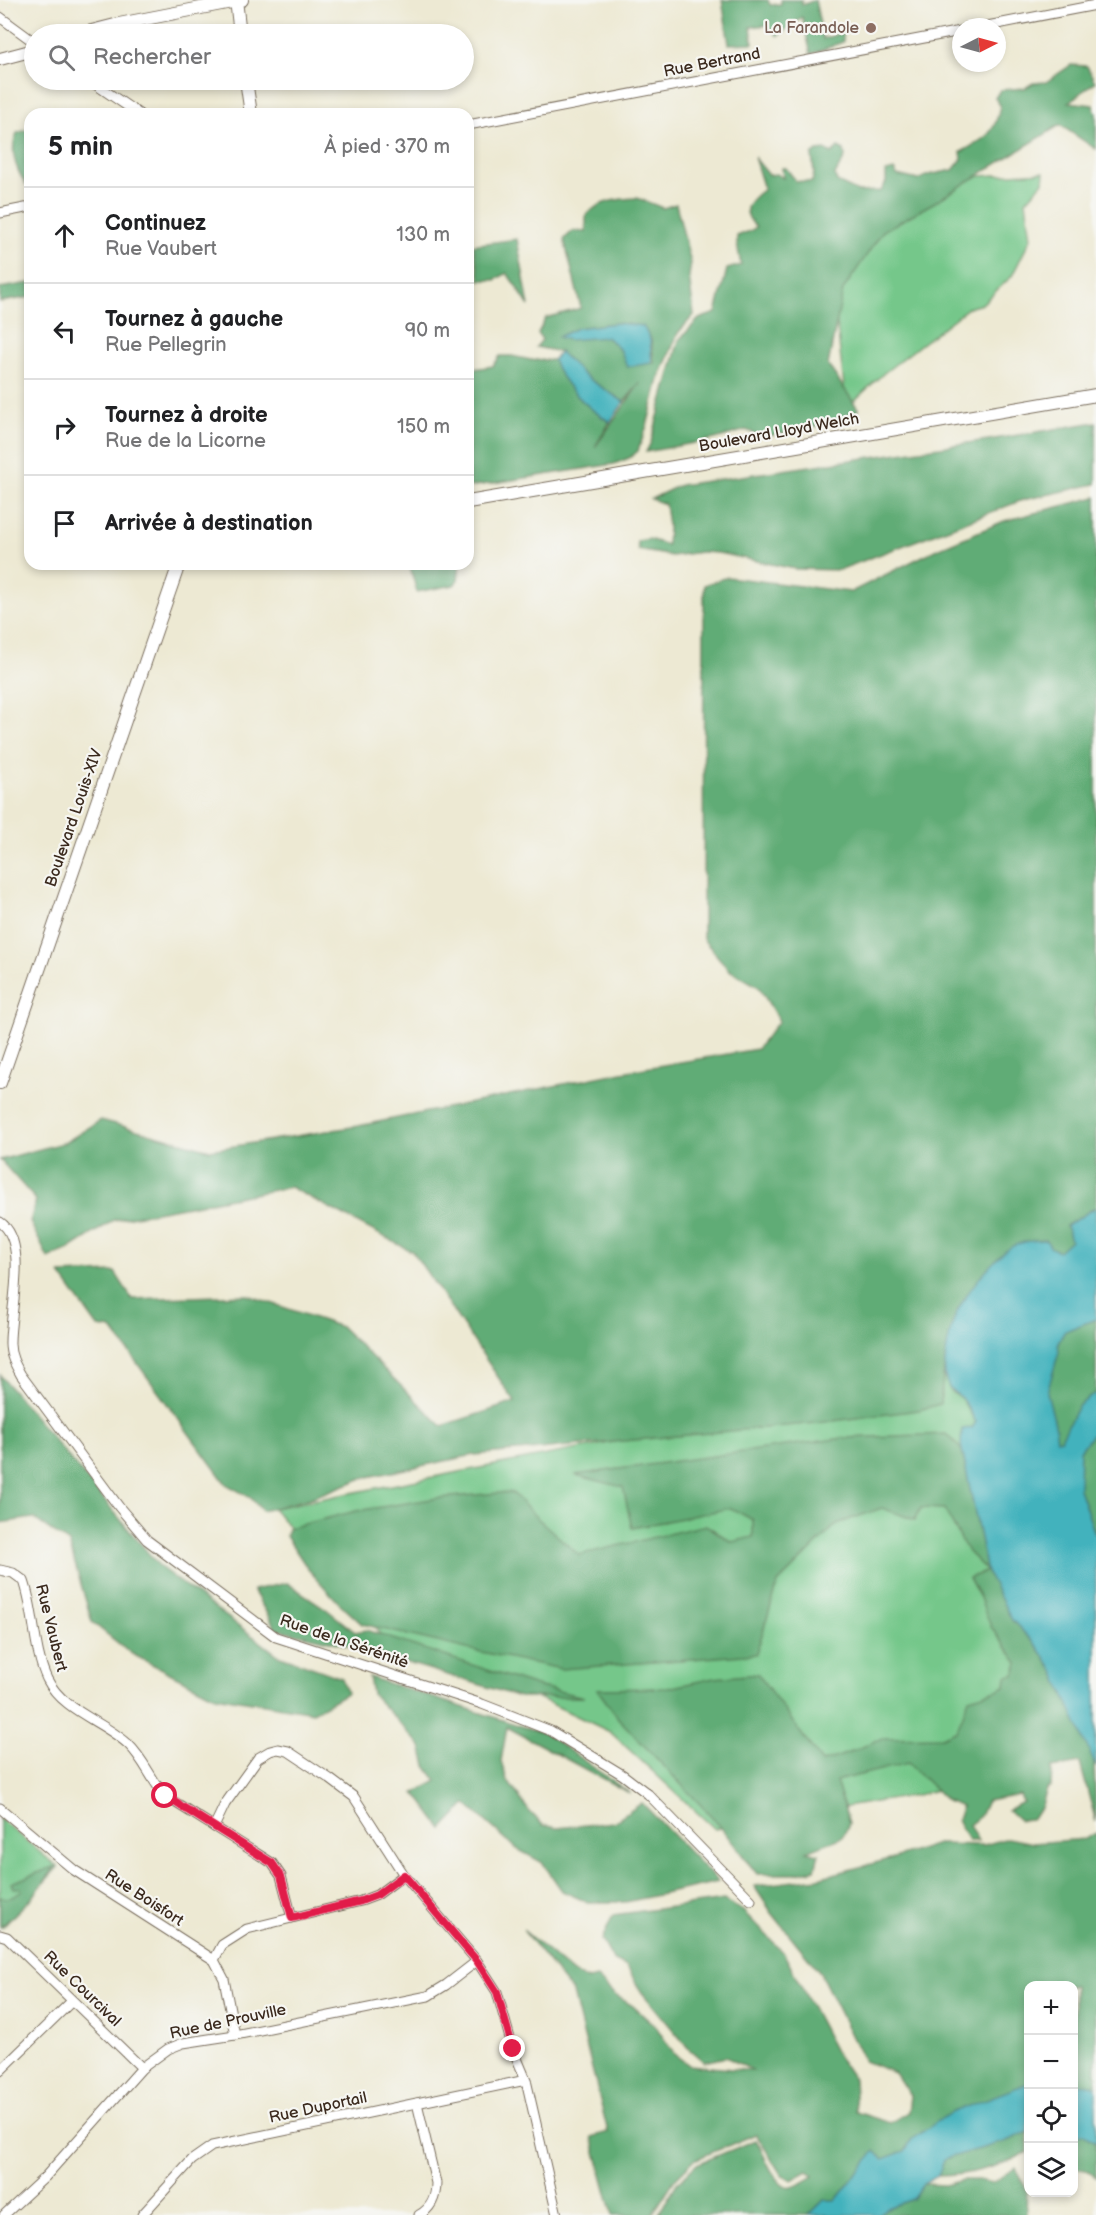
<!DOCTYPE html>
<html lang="fr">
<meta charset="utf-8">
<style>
body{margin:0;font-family:"Balsamiq Sans",sans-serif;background:#f2f2f2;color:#202124}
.controls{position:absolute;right:18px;bottom:18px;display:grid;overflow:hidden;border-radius:12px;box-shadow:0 3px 9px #0003}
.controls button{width:54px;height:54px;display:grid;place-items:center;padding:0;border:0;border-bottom:2px solid #e0e0e0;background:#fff;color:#202124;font:30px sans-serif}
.compass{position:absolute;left:952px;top:18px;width:54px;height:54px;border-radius:50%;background:#fff;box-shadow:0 3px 9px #0003;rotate:84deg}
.stop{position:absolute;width:18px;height:18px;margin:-14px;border:4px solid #e11d48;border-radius:50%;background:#fff}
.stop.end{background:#e11d48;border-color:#fff;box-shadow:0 2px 6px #0008}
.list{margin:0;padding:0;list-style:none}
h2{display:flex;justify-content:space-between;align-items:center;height:78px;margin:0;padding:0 24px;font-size:26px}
h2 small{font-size:20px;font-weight:400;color:#757577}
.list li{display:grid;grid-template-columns:39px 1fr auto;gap:18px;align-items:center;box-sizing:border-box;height:96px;padding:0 24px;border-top:2px solid #e0e0e0}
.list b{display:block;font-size:22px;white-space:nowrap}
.list p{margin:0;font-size:20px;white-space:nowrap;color:#757577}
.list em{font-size:20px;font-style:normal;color:#757577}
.icon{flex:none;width:33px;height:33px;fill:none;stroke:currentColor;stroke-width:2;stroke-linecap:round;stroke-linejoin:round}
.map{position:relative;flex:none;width:1096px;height:2215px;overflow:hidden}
.search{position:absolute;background:#fff;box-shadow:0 3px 9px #0003;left:24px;top:24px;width:450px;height:66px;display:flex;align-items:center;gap:15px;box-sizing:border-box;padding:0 21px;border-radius:33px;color:#757577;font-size:22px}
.panel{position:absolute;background:#fff;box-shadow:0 3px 9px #0003;left:24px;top:108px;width:450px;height:462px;border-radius:18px}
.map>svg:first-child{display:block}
.green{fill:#75c78a;stroke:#587854;stroke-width:1.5}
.forest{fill:#60ac76;stroke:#4e6b4a;stroke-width:1.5;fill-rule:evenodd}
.water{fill:#43b2bd;stroke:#3f6e6e;stroke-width:1.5}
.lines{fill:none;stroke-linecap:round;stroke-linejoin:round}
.street-casing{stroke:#796d5d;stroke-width:11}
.secondary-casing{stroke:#796d5d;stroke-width:14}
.street{stroke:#fff;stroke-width:9}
.secondary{stroke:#fff;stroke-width:12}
.route{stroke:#e11d48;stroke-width:8}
.education-dot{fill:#8d6e63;stroke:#f6f6f2;stroke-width:2}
.labels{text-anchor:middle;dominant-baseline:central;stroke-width:4.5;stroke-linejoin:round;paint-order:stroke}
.education-label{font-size:16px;fill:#785e54;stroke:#f6f6f2;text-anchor:end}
.street-label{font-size:16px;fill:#3b2a1e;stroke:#f6f6f2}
</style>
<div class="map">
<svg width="1096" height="2215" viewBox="0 0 1096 2215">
<rect width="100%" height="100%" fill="#f6f6f2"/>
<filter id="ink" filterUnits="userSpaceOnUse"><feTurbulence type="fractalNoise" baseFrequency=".0167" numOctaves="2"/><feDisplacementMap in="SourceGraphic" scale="12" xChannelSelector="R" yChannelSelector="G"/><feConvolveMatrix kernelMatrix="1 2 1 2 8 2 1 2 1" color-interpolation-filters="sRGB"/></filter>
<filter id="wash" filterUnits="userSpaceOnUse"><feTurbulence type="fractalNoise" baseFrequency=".008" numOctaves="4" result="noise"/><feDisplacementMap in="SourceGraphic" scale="24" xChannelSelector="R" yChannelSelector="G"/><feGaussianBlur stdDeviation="1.35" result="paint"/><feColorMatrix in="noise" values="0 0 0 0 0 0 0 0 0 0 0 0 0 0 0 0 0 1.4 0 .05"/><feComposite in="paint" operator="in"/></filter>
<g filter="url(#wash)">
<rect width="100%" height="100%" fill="#ede9d3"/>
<g class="green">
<polygon points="1044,172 1043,182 1026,201 1031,238 1012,276 982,304 968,308 884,373 855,400 846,404 827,240 943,188 980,176"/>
<polygon points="945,1378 951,1392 961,1398 976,1422 972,1428 1038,1647 980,1779 917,1795 715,1829 610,1732 539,1698 484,1677 398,1655 273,1508"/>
<polygon points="0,1819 58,1867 3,1927 0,1928"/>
</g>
<g class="forest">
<polygon points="722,0 768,0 770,5 781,4 781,0 802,0 802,5 815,0 823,39 843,32 843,42 811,54 802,17 778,36 766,25 751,27 753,43 729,44"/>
<path d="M 1071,65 L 1087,66 L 1095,82 L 1069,102 L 1093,105 L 1096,114 L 1096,149 L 1060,125 L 935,202 L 883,231 L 843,290 L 828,365 L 859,410 L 828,424 L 763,437 L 746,430 L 715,439 L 646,452 L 651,442 L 679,340 L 699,319 L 716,313 L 727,269 L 741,265 L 737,244 L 737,236 L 750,231 L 756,227 C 739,210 748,201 764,189 L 754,157 L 769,175 L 777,174 L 783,178 L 782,168 L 786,168 L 796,181 L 812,182 L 814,173 L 812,155 L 817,151 L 826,150 L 832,154 L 838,147 L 844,150 L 845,157 L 835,175 L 837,182 L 858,192 L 881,191 L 886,182 L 886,172 L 894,170 L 897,175 L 918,180 L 928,175 L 953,170 L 962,159 L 961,152 C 986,139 996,133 1000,105 L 995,98 L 1000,90 L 1025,88 L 1033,83 L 1046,82 Z"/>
<path d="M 30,129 L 30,177 L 26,184 C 15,168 9,151 17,133 Z"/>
<path d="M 637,198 L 663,208 L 676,204 L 691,263 L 689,276 L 694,315 L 678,333 L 659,379 L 647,426 L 638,451 L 629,458 L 614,464 L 468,487 L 468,370 L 493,366 L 500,356 L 512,356 L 531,360 L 553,360 C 563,385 587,408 610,422 L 595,447 L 640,383 L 624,402 L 586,377 L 560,352 L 536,347 L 542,340 L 538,333 L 546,318 L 581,308 L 564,239 L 573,231 L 586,232 L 586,215 C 601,200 617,199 637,198 ZM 616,323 L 642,326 L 651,339 L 654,363 L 621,351 L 607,337 L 559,337 L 577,328 Z"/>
<polygon points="517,239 529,306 507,273 495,280 480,280 473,245"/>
<polygon points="30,283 30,297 0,302 0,288"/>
<polygon points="1096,422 1096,484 1023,500 839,570 795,569 718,553 701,552 672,556 638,550 637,541 649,539 667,545 668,526 665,504 651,499 680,485 988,440"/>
<polygon points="1096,497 1096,1207 1066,1226 1072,1240 1059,1251 1051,1248 969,1292 956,1313 946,1353 940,1404 919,1410 817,1423 474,1455 363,1478 308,1499 262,1511 251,1498 226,1484 112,1329 98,1327 60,1274 115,1272 132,1299 248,1295 341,1327 442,1426 515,1402 413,1252 290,1187 114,1220 69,1249 48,1258 30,1222 36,1200 0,1160 66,1142 101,1120 210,1150 358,1126 622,1072 757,1049 779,1021 759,987 729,970 703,939 704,585 727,577 851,592 933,551 1004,521"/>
<polygon points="409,564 460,564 458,580 454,585 417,592"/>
<path d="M 1096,1319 L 1096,1393 L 1078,1406 L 1061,1440 L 1056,1440 C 1055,1424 1048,1407 1047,1393 C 1047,1376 1060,1361 1058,1342 L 1065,1331 Z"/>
<polygon points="0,1375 160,1567 278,1655 342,1678 347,1693 313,1712 215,1696 132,1654 92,1622 69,1543 33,1518 0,1523"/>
<polygon points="1094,1432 1096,1432 1096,1537 1079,1489 1080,1451"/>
<polygon points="946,1434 962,1450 987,1572 1012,1620 1038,1647 1054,1671 1094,1761 1096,1822 1080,1763 1052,1768 1051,1786 1047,1789 1041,1808 1031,1819 1019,1820 1008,1810 1023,1802 1020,1795 987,1801 980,1816 969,1825 978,1841 968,1841 957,1819 962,1807 947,1801 908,1763 836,1781 849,1823 843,1837 807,1851 819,1854 815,1869 793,1874 757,1874 715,1820 618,1718 597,1689 668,1688 714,1678 758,1674 822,1762 849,1753 882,1738 942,1737 957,1730 969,1698 997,1690 1005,1686 1006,1676 1014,1675 1018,1663 991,1627 980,1598 969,1578 987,1571 968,1552 944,1509 921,1508 915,1520 882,1508 837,1524 778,1583 756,1654 561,1669 467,1649 362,1624 339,1603 308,1569 286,1536 288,1528 356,1511 438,1498 512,1492 535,1516 579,1555 706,1525 732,1542 753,1537 753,1520 731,1508 632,1528 623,1487 575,1475 844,1438"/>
<polygon points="287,1583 325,1608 355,1632 366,1630 536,1686 584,1697 520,1697 352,1646 276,1629 253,1590"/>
<polygon points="369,1677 546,1734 631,1794 507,1727 501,1761 507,1780 529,1811 543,1825 557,1828 614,1822 642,1803 718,1882 626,1902 587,1902 562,1891 543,1863 517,1849 466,1804 442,1829 415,1793 437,1781 426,1766 421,1746 372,1694"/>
<path d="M 1096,1833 L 1096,2086 L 1074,2083 L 1074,1986 L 1028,1986 L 1028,2083 L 912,2139 L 905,2151 L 883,2159 L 875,2151 L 836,2200 L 824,2200 L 809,2215 L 658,2215 L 677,2183 L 697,2164 L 756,2140 C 763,2150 776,2192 792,2187 C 799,2185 807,2180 814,2176 L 808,2171 L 792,2180 L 782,2176 L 756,2134 L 694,2160 L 675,2179 L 652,2215 L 613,2215 L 592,2137 L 608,2132 L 573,1993 L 523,1930 L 573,1973 L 588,1980 L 597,1978 L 615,1995 L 633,2006 L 657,2028 L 674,2054 L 689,2065 L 754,2071 L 726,2057 L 704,2062 L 689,2049 L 640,1990 L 627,1967 L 613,1960 L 602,1940 L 613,1915 L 724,1900 L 743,1911 L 783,1952 L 837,2055 L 854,2080 L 856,2112 L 890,2123 L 908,2112 L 910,2096 L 895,2073 L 864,2061 L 819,1971 L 772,1913 L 754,1886 L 818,1878 L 901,1856 L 937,1844 L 984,1845 L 1008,1838 L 1033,1843 L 1085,1839 Z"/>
<path d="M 56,1866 L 33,1897 L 2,1926 L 0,1925 L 0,1897 C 9,1900 15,1896 22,1891 L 20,1888 L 13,1888 L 11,1883 Z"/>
<path d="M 1028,2132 L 1028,2152 C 1002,2166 967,2176 938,2176 L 944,2159 L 1004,2142 Z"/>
<polygon points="1083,2134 1096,2142 1096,2177 1086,2170 1074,2168 1074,2135"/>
<polygon points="1016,2167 1027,2192 1026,2215 878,2215 887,2208 913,2199 923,2184 945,2185 963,2180 979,2180 992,2183"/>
</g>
<g class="water">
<polygon points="616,323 643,326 650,339 652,363 627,367 621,351 607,337 569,340 558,337 577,328"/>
<path d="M 560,352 L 586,377 L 624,402 L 610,422 C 587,408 563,385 553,360 Z"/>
<path d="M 1096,1207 L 1096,1319 L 1065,1331 L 1058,1342 L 1059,1352 L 1047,1392 L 1055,1424 L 1057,1440 L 1061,1439 L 1078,1406 L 1096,1393 L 1096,1432 L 1094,1432 L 1080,1451 L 1079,1489 L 1096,1537 L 1096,1767 L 1054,1671 L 1038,1647 L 1012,1620 L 987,1572 L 961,1445 L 962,1429 L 972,1428 L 976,1422 C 971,1414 967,1404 961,1398 C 954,1391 948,1391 945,1377 C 943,1362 950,1324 958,1310 C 968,1290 992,1260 1011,1247 C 1021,1241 1034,1240 1046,1240 L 1051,1248 L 1059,1251 L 1071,1240 L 1066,1226 Z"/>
<polygon points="1028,2083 1028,2132 1004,2142 944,2159 938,2176 923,2184 913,2199 887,2208 878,2215 809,2215 824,2200 836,2200 875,2151 883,2159 905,2151 912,2139 950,2113"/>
<polygon points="1074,2083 1096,2086 1096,2142 1083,2134 1074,2135"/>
</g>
</g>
<g filter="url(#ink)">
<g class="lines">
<g class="street-casing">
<g id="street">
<polyline points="0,17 34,42"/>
<polyline points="982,27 1096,5"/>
<polyline points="89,80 139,114"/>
<polyline points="468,125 961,31"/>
<polyline points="0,213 30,207"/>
<path d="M 0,1222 C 30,1242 9,1313 10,1344 C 10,1356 16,1366 21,1375 L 119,1507 L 147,1540 L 276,1637 L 482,1704 L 551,1731 L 623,1775 L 648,1794 L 751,1900"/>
<path d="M 0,1570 L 13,1573 L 24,1581 C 35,1612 33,1649 47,1679 C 63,1711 103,1721 128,1744 C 144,1759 151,1780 165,1796 L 272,1863 L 281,1876 L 292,1918"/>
<polyline points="0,1808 74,1870 214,1960 224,1979 235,2035"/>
<polyline points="214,1827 225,1804 258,1758 270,1751 278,1749 288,1751 330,1779 354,1797 404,1875 477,1961 497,1992 513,2049 526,2080 557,2215"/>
<polyline points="0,1935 7,1937 142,2068"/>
<polyline points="214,1960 222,1945 247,1929 361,1901 377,1895 404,1875"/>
<polyline points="0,2071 72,2001"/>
<path d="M 417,2103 L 436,2183 C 436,2197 432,2208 419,2215"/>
<polyline points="4,2215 45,2177 142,2068 168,2049 183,2043 235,2035 428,1996 446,1985 477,1961"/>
<polyline points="142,2215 192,2160 212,2146 526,2080"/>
</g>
</g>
<g class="secondary-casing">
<g id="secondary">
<polyline points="236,0 240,34"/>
<polyline points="80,34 119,24 242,0"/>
<polyline points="0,59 34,50"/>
<polyline points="246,80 251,114"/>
<polyline points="468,502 1096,395"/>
<polyline points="0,1083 179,564"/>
</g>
</g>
<use href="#street" class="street"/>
<use href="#secondary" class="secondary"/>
</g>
</g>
<g class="lines" filter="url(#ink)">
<polyline class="route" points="165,1796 272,1863 281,1876 292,1918 361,1901 377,1895 404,1875 477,1961 497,1992 513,2049"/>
</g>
<circle class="education-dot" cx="871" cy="28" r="6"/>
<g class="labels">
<g class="education-label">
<text x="859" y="28">La Farandole</text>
</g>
<g class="street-label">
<text transform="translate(712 63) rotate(-11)">Rue Bertrand</text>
<text transform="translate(779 433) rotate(-10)">Boulevard Lloyd Welch</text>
<text transform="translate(74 818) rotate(-71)">Boulevard Louis-XIV</text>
<text transform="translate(51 1628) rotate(76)">Rue Vaubert</text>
<text transform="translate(344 1642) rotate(19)">Rue de la Sérénité</text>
<text transform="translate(144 1898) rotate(33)">Rue Boisfort</text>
<text transform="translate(82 1989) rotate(44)">Rue Courcival</text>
<text transform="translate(228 2022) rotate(-12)">Rue de Prouville</text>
<text transform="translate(318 2108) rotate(-12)">Rue Duportail</text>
</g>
</g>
</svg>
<div class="controls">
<button>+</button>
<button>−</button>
<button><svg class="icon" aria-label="locate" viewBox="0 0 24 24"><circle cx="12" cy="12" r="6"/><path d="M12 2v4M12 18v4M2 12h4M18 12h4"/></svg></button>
<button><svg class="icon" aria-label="layers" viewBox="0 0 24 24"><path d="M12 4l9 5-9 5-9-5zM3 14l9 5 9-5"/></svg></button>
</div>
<svg class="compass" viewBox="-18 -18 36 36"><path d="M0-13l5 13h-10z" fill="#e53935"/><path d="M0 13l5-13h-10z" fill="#757577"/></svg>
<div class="stop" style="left:165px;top:1796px"></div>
<div class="stop end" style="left:513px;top:2049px"></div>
<div class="search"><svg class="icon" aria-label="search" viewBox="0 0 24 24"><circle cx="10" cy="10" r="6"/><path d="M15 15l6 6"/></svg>Rechercher</div>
<section class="panel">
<h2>5 min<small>À pied · 370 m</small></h2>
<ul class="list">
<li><svg class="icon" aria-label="ahead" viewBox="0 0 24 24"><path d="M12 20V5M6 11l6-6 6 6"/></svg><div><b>Continuez</b><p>Rue Vaubert</p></div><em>130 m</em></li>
<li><svg class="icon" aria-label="left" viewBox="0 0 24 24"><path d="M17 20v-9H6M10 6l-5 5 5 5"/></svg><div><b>Tournez à gauche</b><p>Rue Pellegrin</p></div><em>90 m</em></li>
<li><svg class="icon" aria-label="right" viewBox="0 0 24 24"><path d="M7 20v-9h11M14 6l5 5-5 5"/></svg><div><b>Tournez à droite</b><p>Rue de la Licorne</p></div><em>150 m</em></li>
<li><svg class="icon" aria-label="arrive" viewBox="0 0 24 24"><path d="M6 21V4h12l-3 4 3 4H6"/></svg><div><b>Arrivée à destination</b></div></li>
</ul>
</section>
</div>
